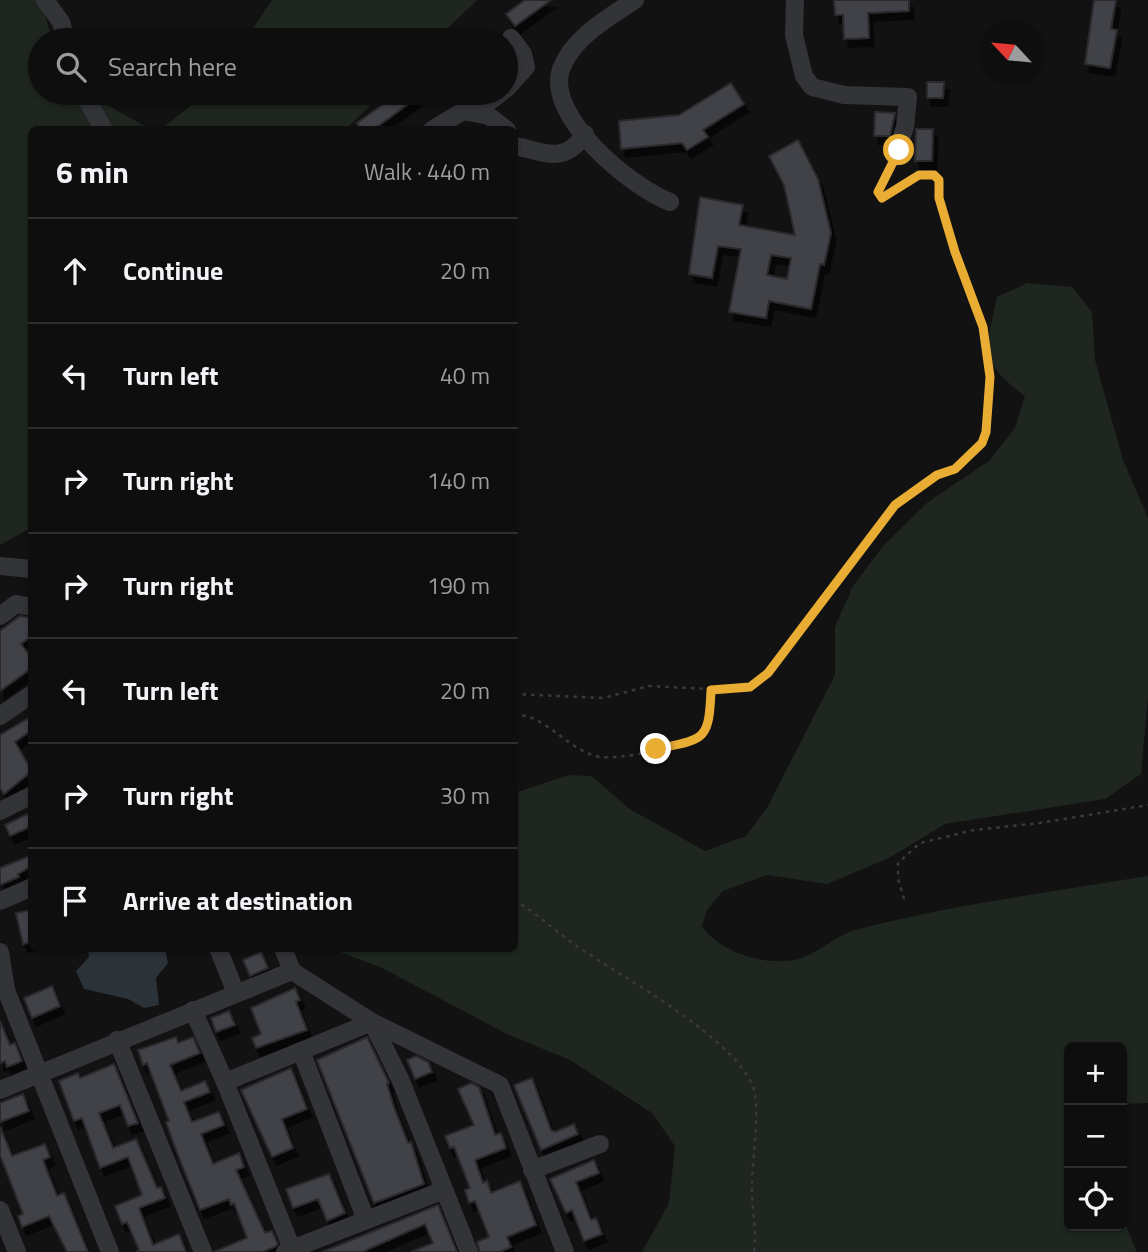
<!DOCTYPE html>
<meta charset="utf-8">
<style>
body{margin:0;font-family:"Titillium Web",sans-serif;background:#171717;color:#f1f3f6}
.controls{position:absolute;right:21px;bottom:21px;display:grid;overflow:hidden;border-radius:10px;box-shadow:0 2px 5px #0004}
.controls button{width:63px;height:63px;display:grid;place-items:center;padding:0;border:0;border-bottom:2px solid #2e2e2e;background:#0e0e0e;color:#f1f3f6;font:35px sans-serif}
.compass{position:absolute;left:980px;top:21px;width:63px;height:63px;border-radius:50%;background:#0e0e0e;box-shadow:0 2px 5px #0004;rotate:296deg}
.stop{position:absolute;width:21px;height:21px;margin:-16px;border:5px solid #eaad33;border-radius:50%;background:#fff}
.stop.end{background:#eaad33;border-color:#fff;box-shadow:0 2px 7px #0008}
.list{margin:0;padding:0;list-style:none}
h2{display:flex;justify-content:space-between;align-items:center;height:91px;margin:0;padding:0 28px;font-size:30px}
h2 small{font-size:23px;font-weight:400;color:#9b9c9e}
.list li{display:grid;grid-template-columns:46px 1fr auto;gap:21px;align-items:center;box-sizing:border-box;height:105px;padding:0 28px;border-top:2px solid #2e2e2e}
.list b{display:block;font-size:26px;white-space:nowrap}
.list em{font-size:23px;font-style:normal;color:#9b9c9e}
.icon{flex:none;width:38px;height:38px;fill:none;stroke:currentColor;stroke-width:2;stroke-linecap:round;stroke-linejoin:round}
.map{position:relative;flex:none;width:1148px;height:1252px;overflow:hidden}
.search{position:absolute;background:#0e0e0e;box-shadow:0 2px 5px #0004;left:28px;top:28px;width:490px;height:77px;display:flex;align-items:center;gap:18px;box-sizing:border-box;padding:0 24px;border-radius:38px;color:#9b9c9e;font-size:26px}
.panel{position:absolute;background:#0e0e0e;box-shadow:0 2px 5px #0004;left:28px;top:126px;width:490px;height:826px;border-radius:10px}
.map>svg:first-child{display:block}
.green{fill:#1e261f}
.water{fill:#2b3238}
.building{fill:#414246;stroke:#2c2c2f;stroke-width:2;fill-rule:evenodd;filter:url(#shadow)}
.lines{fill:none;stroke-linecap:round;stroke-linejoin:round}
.path{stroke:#393a3f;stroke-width:2.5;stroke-dasharray:3.5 5;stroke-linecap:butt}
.minor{stroke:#333438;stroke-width:18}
.route{stroke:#eaad33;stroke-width:9}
</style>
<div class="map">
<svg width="1148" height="1252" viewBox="0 0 1148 1252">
<defs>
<filter id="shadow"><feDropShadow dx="4.5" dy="8" stdDeviation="0" flood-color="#0009"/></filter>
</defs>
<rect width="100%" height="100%" fill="#121213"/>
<g class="green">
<polygon points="0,0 41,0 52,40 40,40 40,93 86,93 150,129 32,130 31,528 0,545"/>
<polygon points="272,0 477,0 436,40 245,40"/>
<polygon points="207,93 383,93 346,129 161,129"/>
<path d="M 1027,283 L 1072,287 L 1092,312 L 1095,360 L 1123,460 L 1148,518 L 1148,698 L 1141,774 L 1105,799 L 945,824 L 889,858 L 827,884 L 767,875 L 723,891 L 707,910 L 702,926 C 720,953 767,967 798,959 C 818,954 834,936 855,930 C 951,905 1050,892 1148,876 L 1148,1103 L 1122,1104 L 1122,1047 L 1069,1047 L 1069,1226 L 1122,1226 L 1122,1217 L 1137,1252 L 642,1252 L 669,1203 L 675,1146 L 652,1113 L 570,1060 L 507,1034 L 382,968 L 332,949 L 514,948 L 515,793 L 569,775 L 592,776 L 628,808 L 705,851 L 746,836 L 767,808 L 835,675 L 835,627 L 853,586 L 883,546 L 928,502 L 989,461 L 1015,428 L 1025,396 C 977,360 986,351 997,297 Z"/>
</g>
<polygon class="water" points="88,949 165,949 168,963 156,978 159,1005 144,1008 128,999 84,989 76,971 89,957"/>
<g class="building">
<polygon points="525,0 551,0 515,26 506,14"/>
<polygon points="834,0 909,0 909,11 868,13 869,38 844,39 843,15 835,15"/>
<polygon points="1094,0 1116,0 1111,29 1117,30 1110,68 1085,64"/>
<polygon points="927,82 944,82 943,98 927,98"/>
<polygon points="731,83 744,104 703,130 708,137 687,150 682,143 621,149 619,121 679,115"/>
<polygon points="399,93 423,93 373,130 361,130 357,123"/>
<polygon points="875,112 895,113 890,136 874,136"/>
<polygon points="916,129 933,129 932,161 915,161"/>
<path d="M 798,140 L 818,179 L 831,233 L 824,265 L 820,264 L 811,309 L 769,301 L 766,318 L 729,312 L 741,249 L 718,246 L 712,278 L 689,274 L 700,197 L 743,205 L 739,225 L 795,235 L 784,185 L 769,156 ZM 771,255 L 791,258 L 787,279 L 767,275 Z"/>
<polygon points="20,616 32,618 32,636 21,644 32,658 32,668 0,691 0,631"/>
<polygon points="32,716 32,730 15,742 32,771 4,794 0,788 0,735"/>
<polygon points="32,812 32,826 10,836 5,825"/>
<polygon points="32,855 32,866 18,874 19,877 0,885 0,868"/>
<polygon points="32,910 32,942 23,944 16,913"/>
<polygon points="261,952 268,968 250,976 243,960"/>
<polygon points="52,986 60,1006 32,1018 24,998"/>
<polygon points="295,988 300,1000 296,1002 307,1030 256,1048 252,1038 261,1034 251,1008"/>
<polygon points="229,1011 235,1025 216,1032 211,1018"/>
<polygon points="0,1021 10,1045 15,1043 22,1061 7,1067 5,1061 0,1063"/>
<polygon points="176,1037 178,1043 193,1037 200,1053 170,1065 181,1091 205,1081 210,1092 184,1102 192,1122 219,1112 224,1125 201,1134 213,1164 239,1153 244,1167 236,1170 265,1233 272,1231 278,1244 275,1247 262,1252 214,1252 247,1238 234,1203 231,1205 229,1199 200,1210 176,1150 166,1122 169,1121 147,1063 143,1065 138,1050"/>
<polygon points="367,1037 389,1083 387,1084 394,1107 408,1143 411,1142 424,1184 374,1203 317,1060"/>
<polygon points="416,1056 428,1062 432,1072 415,1079 407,1060"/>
<polygon points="114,1064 138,1123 128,1126 120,1105 99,1113 113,1148 136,1139 157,1188 161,1187 165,1198 139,1208 153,1245 179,1234 186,1252 136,1252 139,1250 127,1222 122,1224 115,1206 142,1195 128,1157 100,1168 82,1118 74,1121 59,1081 78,1073 80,1078"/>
<polygon points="291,1068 307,1109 282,1119 293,1148 272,1157 241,1090"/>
<polygon points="532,1078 551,1130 555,1132 574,1124 578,1134 541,1150 514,1085"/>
<polygon points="471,1083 479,1087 495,1135 501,1133 506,1148 475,1160 483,1183 487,1181 491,1193 520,1181 536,1225 507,1237 511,1247 500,1252 480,1252 477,1242 489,1237 475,1201 469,1203 465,1190 470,1188 454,1147 450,1148 445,1136 474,1125 458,1089"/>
<polygon points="23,1094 29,1111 0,1122 0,1103"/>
<polygon points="0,1127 12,1156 45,1144 50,1157 43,1160 57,1196 64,1193 88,1252 67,1252 49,1216 22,1227 18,1216 23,1214 0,1155"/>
<polygon points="594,1160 599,1173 576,1182 591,1220 596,1218 602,1234 584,1241 572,1210 566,1213 550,1179"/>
<polygon points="329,1174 345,1213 327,1221 318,1199 293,1208 286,1189"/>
<polygon points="438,1205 457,1252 411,1252 433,1243 425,1224 362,1252 322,1252"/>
</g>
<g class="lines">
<g class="path">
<polyline points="514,694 603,698 649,686 728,690 750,687 768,673 895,505 937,476 955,469 982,443 986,432 990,377 983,327 955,252 939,198 939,180 934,175 919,175 882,198 878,192 889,170"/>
<path d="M 514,713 C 523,716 533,717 540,722 C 559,733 574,749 595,756 C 614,762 692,746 705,732 C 714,724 711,702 711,690"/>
<polyline points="904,899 898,878 898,863 920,843 974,830 1040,823 1148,805"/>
<path d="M 514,900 C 536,913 554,930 575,945 C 620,976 733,1036 753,1087 C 761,1106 752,1160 752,1183 C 751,1207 757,1228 754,1252"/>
</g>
<g class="minor">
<polyline points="45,0 61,22 66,40"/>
<path d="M 635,0 C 608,18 573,37 561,69 C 545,117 631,187 670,202"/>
<polyline points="795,0 794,35 804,76 812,87 844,95 908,97 905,127 895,157"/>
<polyline points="506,89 526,67 523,54 511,38"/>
<polyline points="83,93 104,130"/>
<polyline points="475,112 501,93"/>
<polyline points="432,130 463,111 489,116 507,130"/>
<path d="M 514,146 C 544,151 563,166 585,134"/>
<polyline points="0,566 32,569"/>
<polyline points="0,616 16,604 32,607"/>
<polyline points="0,716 32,694"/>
<polyline points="0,811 32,795"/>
<polyline points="0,901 32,887"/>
<polyline points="218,948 236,993"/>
<polyline points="283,948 292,971 372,1022 500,1085 565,1252"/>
<polyline points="0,952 6,990 110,1252"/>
<polyline points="193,1010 225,1082"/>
<polyline points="372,1022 401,1081 469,1252"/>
<polyline points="117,1040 203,1252"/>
<polyline points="301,1051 366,1220"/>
<polyline points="0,1090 292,971"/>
<polyline points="532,1170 600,1144"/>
<polyline points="0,1210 17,1252"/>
<polyline points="292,1249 444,1190"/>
<polyline points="285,1252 292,1249 225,1082 372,1022"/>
</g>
</g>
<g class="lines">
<path class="route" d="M 656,749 C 705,739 709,741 711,690 L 750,687 L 768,673 L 895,505 L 937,475 L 955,469 L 982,443 L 986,432 L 990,377 L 983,327 L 955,252 L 939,198 L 939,180 L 934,175 L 919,175 L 882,198 L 878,192 L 899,150"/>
</g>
</svg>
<div class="controls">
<button>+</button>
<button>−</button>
<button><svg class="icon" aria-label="locate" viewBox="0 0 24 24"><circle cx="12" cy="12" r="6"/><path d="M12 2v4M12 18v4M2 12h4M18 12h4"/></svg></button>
</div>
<svg class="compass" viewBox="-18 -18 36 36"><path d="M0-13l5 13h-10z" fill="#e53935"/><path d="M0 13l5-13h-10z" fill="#9b9c9e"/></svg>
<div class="stop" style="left:899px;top:150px"></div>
<div class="stop end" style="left:656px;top:749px"></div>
<div class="search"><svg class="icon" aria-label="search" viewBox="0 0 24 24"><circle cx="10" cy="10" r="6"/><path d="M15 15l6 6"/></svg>Search here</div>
<section class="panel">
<h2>6 min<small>Walk · 440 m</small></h2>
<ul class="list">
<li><svg class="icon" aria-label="ahead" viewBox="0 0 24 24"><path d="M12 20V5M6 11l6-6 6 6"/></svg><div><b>Continue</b></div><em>20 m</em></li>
<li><svg class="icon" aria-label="left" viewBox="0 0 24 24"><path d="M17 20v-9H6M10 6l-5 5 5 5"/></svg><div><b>Turn left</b></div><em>40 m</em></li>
<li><svg class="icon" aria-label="right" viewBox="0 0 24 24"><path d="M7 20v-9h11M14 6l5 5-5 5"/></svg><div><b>Turn right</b></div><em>140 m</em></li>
<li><svg class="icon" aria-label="right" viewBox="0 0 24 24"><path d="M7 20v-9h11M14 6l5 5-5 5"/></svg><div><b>Turn right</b></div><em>190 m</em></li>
<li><svg class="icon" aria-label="left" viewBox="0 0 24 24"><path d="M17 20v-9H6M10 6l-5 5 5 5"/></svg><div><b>Turn left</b></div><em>20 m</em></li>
<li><svg class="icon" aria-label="right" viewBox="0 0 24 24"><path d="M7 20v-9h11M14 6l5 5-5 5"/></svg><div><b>Turn right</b></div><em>30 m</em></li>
<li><svg class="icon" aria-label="arrive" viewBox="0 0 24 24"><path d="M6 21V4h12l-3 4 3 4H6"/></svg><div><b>Arrive at destination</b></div></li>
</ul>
</section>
</div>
